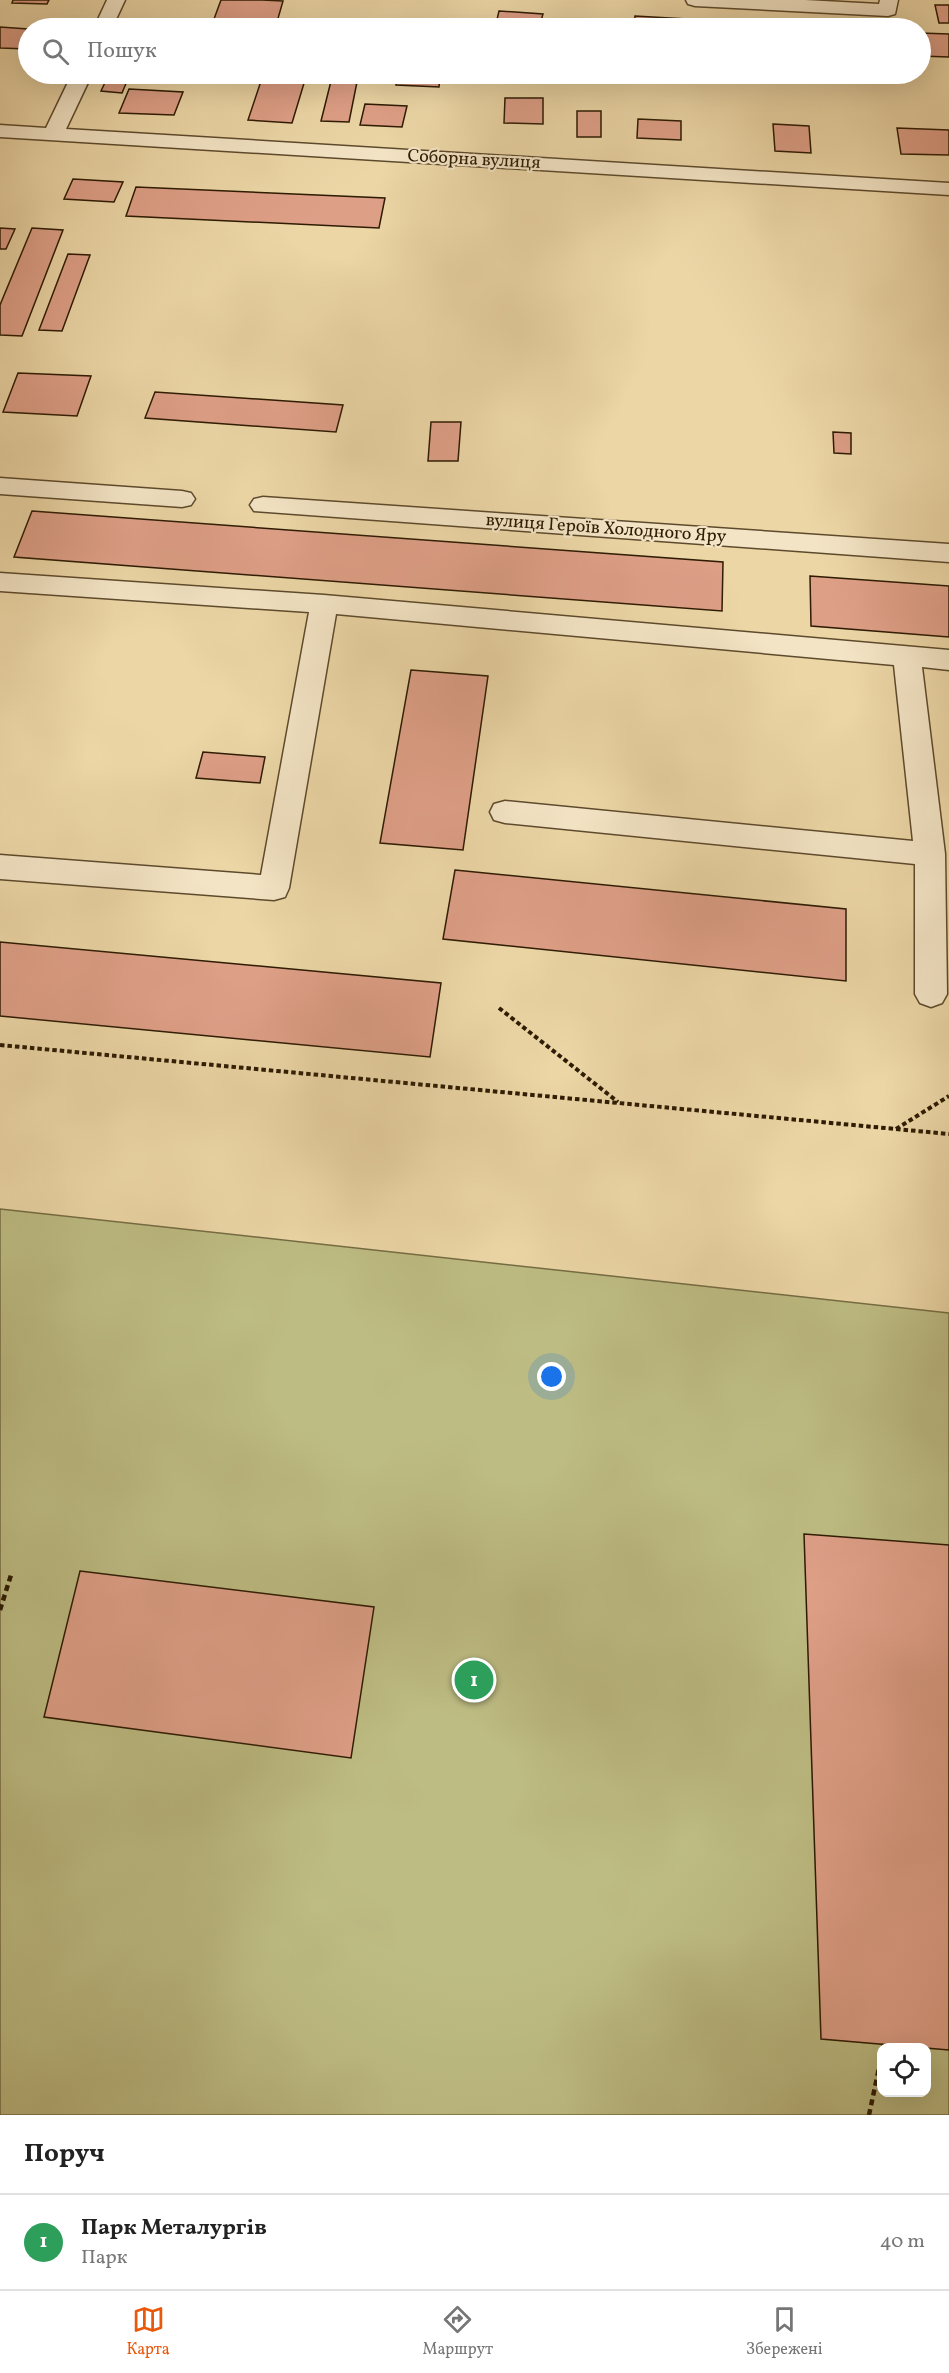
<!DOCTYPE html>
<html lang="uk">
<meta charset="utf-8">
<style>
body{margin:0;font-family:Vollkorn,serif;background:#f2f2f2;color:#222}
.controls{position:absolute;right:18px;bottom:18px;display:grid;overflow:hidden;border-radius:12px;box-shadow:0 6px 24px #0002}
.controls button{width:54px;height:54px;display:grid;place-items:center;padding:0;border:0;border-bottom:2px solid #e0e0e0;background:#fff;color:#222;font:30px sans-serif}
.you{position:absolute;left:552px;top:1377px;width:21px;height:21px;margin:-15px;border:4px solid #fff;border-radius:50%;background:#1a73e8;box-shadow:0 0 0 9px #1a73e833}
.badge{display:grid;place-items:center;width:39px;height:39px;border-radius:50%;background:#ea580c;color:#fff;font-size:20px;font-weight:700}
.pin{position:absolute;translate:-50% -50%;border:3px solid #fff;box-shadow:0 2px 6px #0006}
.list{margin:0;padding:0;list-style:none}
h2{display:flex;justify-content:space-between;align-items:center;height:78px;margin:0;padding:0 24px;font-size:26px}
h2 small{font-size:20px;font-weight:400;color:#767676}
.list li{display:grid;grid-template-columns:39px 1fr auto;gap:18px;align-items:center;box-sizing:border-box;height:96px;padding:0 24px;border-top:2px solid #e0e0e0}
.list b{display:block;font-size:22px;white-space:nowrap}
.list p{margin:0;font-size:20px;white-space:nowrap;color:#767676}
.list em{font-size:20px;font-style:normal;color:#767676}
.icon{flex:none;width:33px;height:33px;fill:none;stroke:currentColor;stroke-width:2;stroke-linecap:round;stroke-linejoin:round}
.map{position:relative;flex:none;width:949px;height:2115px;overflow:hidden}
.search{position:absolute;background:#fff;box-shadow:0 6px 24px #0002;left:18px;right:18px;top:18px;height:66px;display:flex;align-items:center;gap:15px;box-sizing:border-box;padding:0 21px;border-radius:33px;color:#767676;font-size:22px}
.sheet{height:174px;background:#fff}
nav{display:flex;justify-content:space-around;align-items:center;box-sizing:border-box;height:84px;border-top:2px solid #e0e0e0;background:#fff;font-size:16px;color:#767676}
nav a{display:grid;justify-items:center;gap:3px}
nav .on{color:#ea580c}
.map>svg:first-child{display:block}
.green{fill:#bdbc83;stroke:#756c43;stroke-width:1.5;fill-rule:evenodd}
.building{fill:#de9f87;stroke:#2d1b03;stroke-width:1.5}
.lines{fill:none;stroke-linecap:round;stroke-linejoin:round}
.minor-casing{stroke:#5d4a2c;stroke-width:3}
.path-far1{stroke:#2d1b03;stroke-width:4;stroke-dasharray:4.5 3;stroke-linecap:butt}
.path{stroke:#2d1b03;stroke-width:4.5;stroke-dasharray:6 4;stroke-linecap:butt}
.minor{fill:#f3e4c5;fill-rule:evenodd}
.labels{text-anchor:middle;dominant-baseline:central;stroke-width:4.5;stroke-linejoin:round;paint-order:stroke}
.far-street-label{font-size:18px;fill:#2d1b03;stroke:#f3e4c5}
</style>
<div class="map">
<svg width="949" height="2115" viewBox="0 0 949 2115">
<rect width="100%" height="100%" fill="#ecd6a6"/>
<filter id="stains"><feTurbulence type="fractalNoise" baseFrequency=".00333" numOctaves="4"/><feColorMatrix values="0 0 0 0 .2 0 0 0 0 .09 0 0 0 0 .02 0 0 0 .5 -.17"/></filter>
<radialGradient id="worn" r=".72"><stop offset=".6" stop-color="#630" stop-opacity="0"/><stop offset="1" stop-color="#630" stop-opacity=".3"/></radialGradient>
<path class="green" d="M 0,1209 L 949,1313 L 949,2115 L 0,2115 ZM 882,2048 L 926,2048 L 926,2092 L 882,2092 Z"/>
<g class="building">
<polygon points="13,0 49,0 47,4 12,3"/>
<polygon points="221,0 262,0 283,1 277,22 214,19"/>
<polygon points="935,5 949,5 949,23 939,23"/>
<polygon points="499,11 543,14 539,28 495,28"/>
<polygon points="635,16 687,19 686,28 634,28"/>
<polygon points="197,23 272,26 272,28 196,28"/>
<polygon points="362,25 393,26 393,28 361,28"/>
<polygon points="0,27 28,29 28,49 0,48"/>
<polygon points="920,33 949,34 949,57 920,56"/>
<polygon points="109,74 130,74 122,93 101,91"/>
<polygon points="398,75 440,77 439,87 396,85"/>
<polygon points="262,78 305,80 292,123 248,120"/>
<polygon points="331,81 357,82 349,122 321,121"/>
<polygon points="129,89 183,92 174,115 119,113"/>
<polygon points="505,98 543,98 543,124 504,123"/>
<polygon points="365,104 407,106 402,127 360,125"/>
<rect x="577" y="111" width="24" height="26"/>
<polygon points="638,119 681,121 681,140 637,138"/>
<polygon points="773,124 809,126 811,153 775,151"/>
<polygon points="897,128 949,130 949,155 901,154"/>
<polygon points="73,179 123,182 114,202 64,199"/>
<polygon points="136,187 385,198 379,228 126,216"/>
<polygon points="0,228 15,229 6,249 0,249"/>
<polygon points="32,228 63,230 22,336 0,335 0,305"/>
<polygon points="68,254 90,255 62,331 39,330"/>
<polygon points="18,373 91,376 77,416 3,412"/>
<polygon points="155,392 343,405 336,432 145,418"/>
<polygon points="431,422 461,422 458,461 428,461"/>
<polygon points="833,432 851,433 851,454 834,453"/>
<polygon points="32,511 723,562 722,611 14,557"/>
<polygon points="810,576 949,586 949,637 811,626"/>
<polygon points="411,670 488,676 463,850 380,843"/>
<polygon points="203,752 265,757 260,783 196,778"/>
<polygon points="455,870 846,909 846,981 443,939"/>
<polygon points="0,942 441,983 430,1057 0,1016"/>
<polygon points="804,1534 949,1545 949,2050 821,2039"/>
<polygon points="80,1571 374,1607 351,1758 44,1717"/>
</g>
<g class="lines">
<g class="minor-casing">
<g id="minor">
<polygon points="107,0 125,0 112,28 94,28"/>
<polygon points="686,0 805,0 879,4 880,0 898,0 895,14 888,16 695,6 688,4"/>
<polygon points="72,74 92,74 66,129 949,183 949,195 0,137 0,125 46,128"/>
<polygon points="0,478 182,491 191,493 195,499 191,505 182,507 0,494"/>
<polygon points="263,497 949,544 949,562 254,511 250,505 254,499"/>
<polygon points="0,573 324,595 949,650 949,670 922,667 945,854 947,994 942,1003 931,1007 920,1003 915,994 915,864 505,823 494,820 490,812 494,804 505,801 913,841 894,665 336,614 289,888 285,897 274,900 0,879 0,855 261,875 309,612 0,591"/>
</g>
</g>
<g class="path-far1">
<polyline points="499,1008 618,1102"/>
<polyline points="0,1045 949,1134"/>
<polyline points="896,1129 949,1096"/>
</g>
<g class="path">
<polyline points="0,1610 11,1575"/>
<polyline points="883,2048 884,2044"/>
<polyline points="869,2115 882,2054"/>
</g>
<use href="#minor" class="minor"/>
</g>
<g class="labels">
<g class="far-street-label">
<text transform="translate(474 160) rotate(3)">Соборна вулиця</text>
<text transform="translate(606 529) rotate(4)">вулиця Героїв Холодного Яру</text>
</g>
</g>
<rect width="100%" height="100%" filter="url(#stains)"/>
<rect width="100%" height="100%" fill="url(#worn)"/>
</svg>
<div class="controls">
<button><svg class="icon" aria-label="locate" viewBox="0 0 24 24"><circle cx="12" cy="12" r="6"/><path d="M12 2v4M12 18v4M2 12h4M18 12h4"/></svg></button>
</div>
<div class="you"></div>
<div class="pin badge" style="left:474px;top:1680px;background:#2e9e5b">1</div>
<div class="search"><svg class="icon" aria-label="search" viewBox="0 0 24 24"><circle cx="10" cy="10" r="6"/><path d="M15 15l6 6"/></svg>Пошук</div>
</div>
<section class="sheet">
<h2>Поруч<small></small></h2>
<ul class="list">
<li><span class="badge" style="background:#2e9e5b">1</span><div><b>Парк Металургів</b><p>Парк</p></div><em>40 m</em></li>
</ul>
</section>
<nav>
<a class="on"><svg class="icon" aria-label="map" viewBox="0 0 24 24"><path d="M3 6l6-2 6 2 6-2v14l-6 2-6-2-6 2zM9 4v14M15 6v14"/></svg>Карта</a>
<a><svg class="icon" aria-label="directions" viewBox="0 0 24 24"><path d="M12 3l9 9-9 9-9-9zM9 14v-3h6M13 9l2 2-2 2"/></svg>Маршрут</a>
<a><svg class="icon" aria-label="saved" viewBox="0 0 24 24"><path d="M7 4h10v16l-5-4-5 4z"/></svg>Збережені</a>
</nav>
